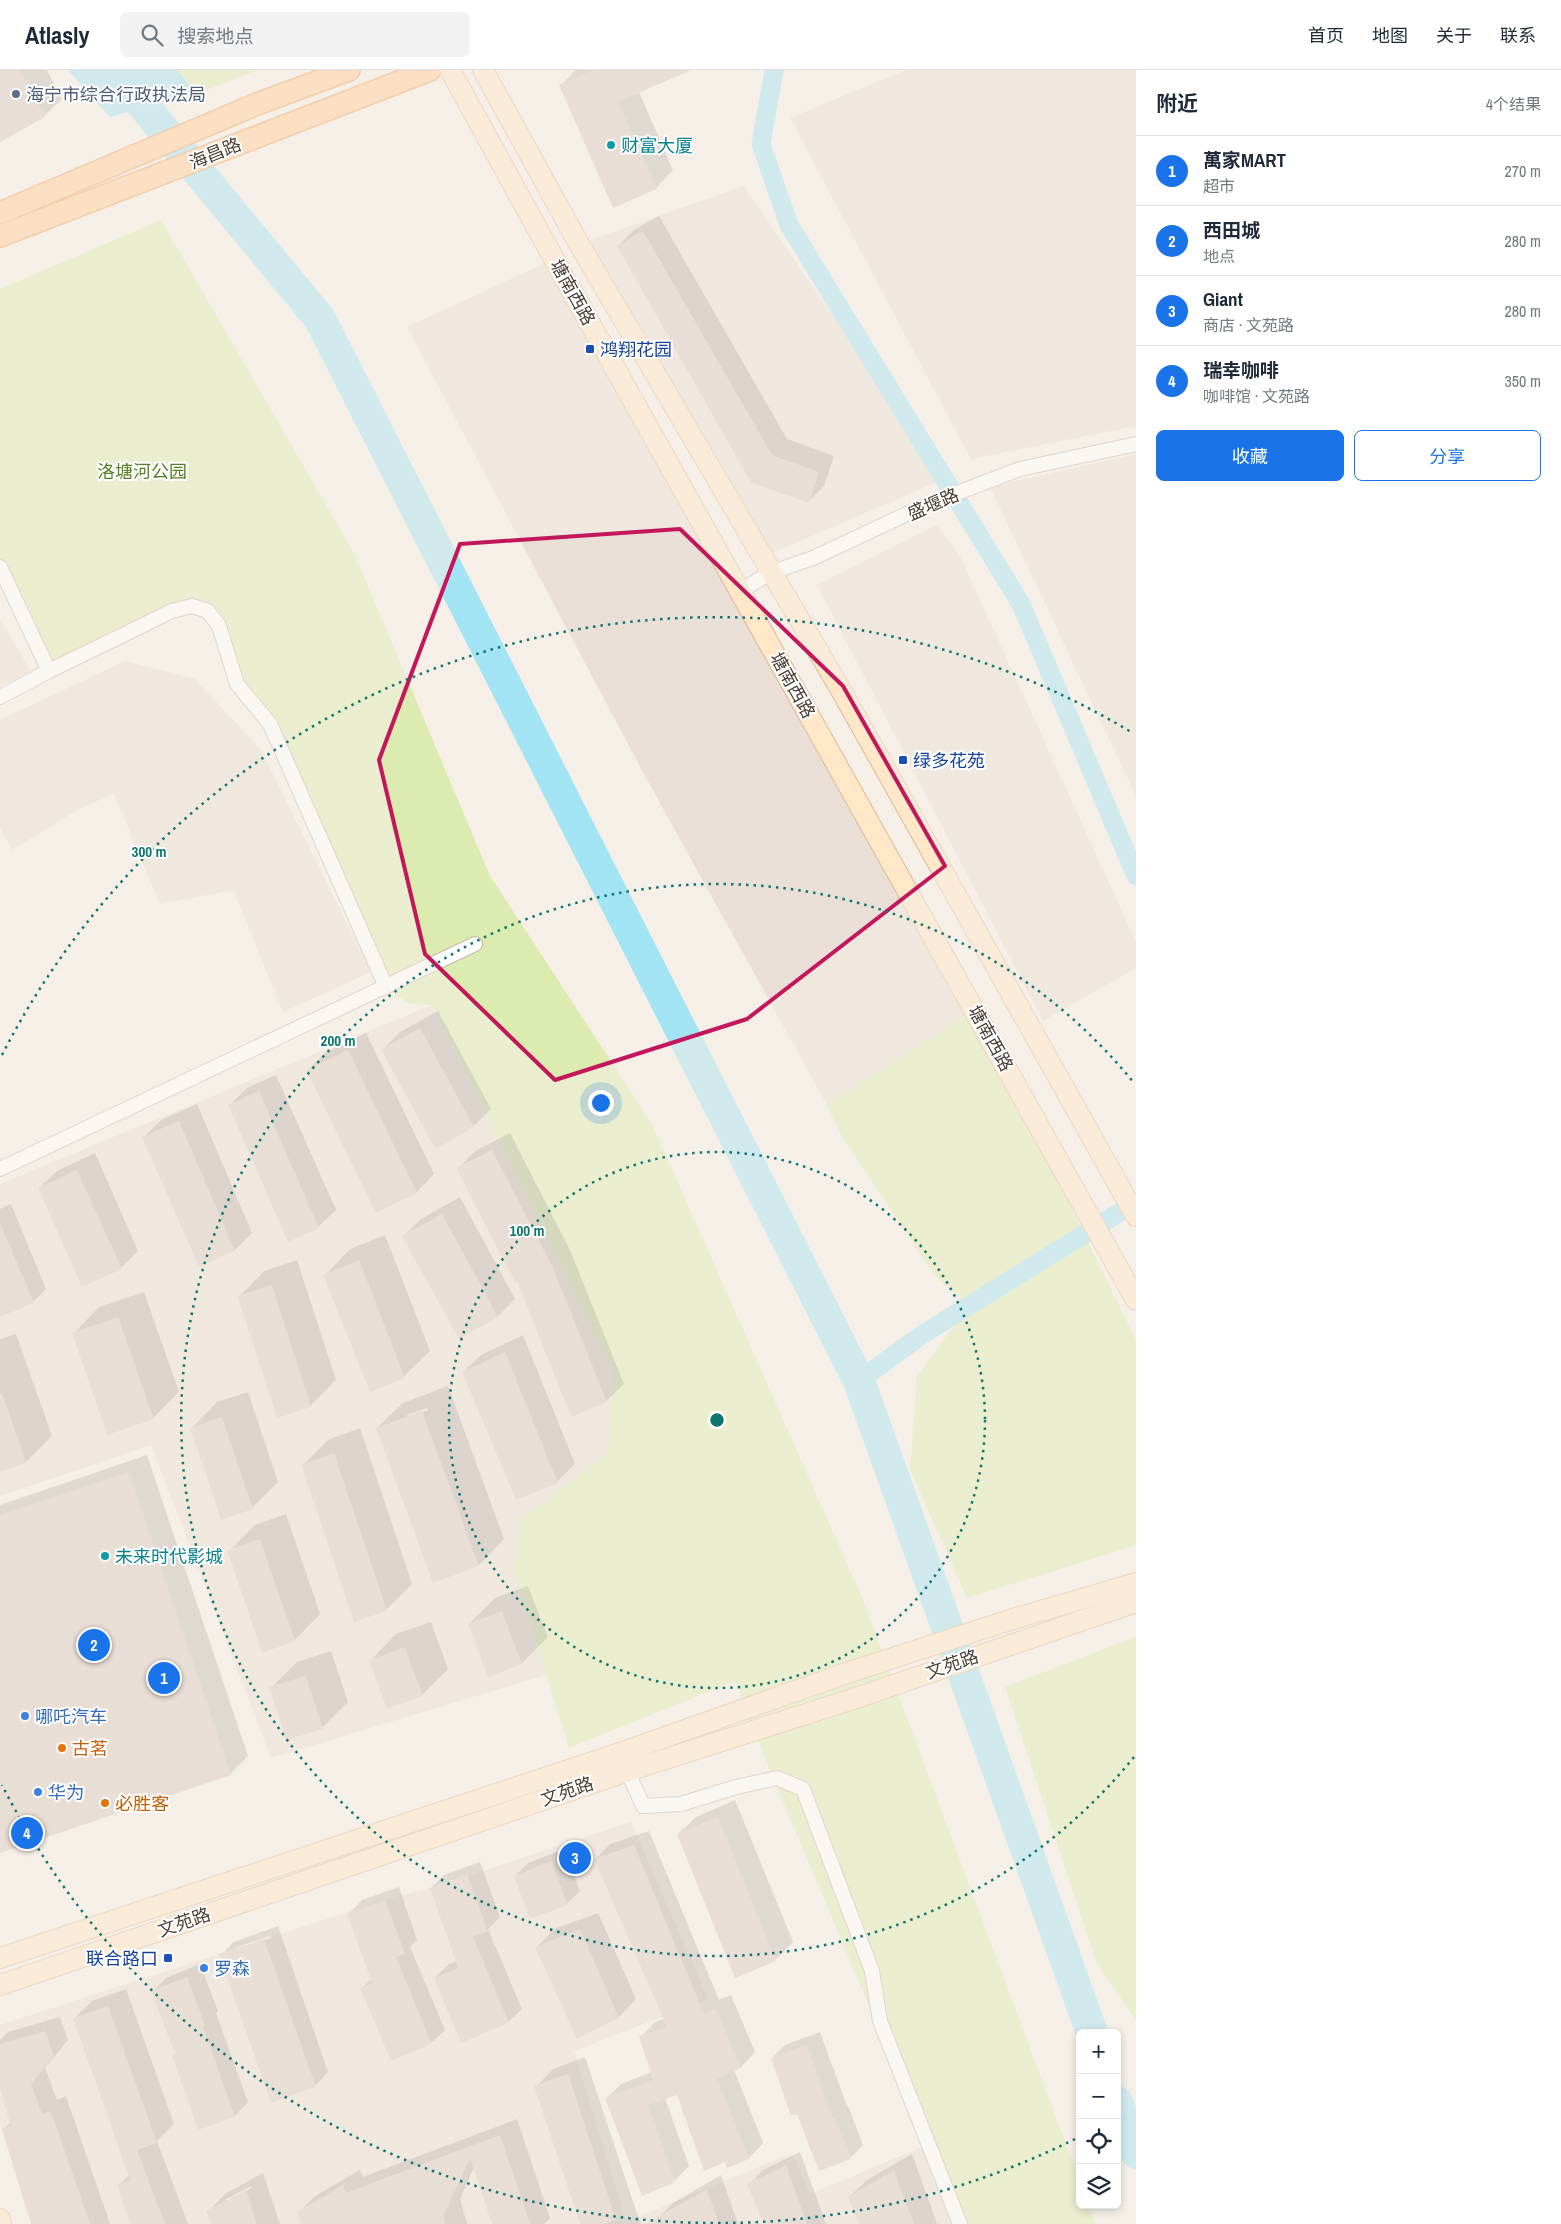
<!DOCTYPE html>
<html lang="zh">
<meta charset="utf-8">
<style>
body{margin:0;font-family:"Archivo Narrow","Noto Sans SC",sans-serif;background:#f2f2f3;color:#1f2937}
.controls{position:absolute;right:15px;bottom:15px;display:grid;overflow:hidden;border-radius:8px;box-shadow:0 2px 8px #0003}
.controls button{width:45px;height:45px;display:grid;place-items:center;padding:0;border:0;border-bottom:1px solid #e0e1e3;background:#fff;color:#1f2937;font:25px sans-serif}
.you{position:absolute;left:600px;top:1032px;width:18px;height:18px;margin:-12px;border:4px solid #fff;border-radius:50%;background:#1a73e8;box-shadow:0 0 0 8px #1a73e833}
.badge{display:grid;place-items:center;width:32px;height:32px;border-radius:50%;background:#1a73e8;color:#fff;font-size:16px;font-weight:700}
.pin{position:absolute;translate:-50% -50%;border:2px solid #fff;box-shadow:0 1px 5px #0006}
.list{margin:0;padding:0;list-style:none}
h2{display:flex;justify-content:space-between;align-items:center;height:65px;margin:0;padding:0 20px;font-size:21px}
h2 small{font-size:16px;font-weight:400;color:#747a83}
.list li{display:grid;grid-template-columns:32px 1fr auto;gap:15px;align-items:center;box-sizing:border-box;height:70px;padding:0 20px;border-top:1px solid #e0e1e3}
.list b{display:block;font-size:19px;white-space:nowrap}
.list p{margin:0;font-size:16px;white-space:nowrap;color:#747a83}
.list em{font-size:16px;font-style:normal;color:#747a83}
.actions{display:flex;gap:10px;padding:15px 20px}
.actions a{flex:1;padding:11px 0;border:1px solid #1a73e8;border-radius:8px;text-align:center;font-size:18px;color:#1a73e8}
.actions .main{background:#1a73e8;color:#fff}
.icon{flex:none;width:28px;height:28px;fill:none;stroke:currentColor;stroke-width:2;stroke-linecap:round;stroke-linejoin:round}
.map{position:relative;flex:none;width:1136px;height:2154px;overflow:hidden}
header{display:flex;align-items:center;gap:30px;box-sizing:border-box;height:70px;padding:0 25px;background:#fff;border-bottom:1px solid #e0e1e3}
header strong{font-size:24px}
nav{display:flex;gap:28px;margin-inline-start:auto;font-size:18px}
.search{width:350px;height:45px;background:#f2f2f3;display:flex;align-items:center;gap:12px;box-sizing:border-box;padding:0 18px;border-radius:8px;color:#747a83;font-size:19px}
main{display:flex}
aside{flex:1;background:#fff}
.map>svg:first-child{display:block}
.residential{fill:#e9dfd6}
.green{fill:#dcebaf}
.water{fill:#a2e3f4}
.shadow{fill:#0003;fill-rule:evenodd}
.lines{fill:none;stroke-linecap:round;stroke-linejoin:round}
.canal{stroke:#a2e3f4;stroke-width:19}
.river{stroke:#a2e3f4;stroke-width:32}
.building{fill:#dacbc0}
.minor-casing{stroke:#c4b7ad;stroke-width:16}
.secondary-casing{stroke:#dabb98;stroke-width:22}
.primary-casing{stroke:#eaa561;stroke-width:24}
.minor{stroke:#fff;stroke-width:14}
.secondary{stroke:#ffe7c8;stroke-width:20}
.primary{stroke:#ffcd97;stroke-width:21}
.marked{fill:none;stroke:#c2185b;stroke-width:4;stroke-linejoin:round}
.ring{fill:none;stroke:#0f766e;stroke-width:2.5;stroke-dasharray:2.5 5}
.service-dot{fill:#5c6f8a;stroke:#fff;stroke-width:2}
.culture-dot{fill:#0f9aa8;stroke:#fff;stroke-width:2}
.transit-dot{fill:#1a4fb4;stroke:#fff;stroke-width:2}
.shop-dot{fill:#3f7fe0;stroke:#fff;stroke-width:2}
.food-dot{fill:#e8710a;stroke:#fff;stroke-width:2}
.labels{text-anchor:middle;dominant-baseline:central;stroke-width:4;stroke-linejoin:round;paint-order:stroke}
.service-label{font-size:18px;fill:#4e5e75;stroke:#fff;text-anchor:start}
.culture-label{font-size:18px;fill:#0d838f;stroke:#fff;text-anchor:start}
.street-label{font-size:18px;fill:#493e36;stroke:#fff}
.transit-label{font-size:18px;fill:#164399;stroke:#fff;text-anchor:start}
.park-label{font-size:18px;fill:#597f26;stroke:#fff}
.shop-label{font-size:18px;fill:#366cbe;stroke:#fff;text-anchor:start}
.food-label{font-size:18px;fill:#c56008;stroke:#fff;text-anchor:start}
.centre{fill:#0f766e;stroke:#fff;stroke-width:2.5}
.ring-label{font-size:15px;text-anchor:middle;font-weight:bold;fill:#0f766e;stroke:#fff;stroke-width:4;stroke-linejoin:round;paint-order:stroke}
</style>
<header>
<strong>Atlasly</strong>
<div class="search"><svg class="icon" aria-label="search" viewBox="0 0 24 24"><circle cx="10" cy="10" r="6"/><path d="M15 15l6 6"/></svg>搜索地点</div>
<nav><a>首页</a><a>地图</a><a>关于</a><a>联系</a></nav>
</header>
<main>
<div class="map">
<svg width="1136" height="2154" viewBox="0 0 1136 2154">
<rect width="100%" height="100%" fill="#f5efe8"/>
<g class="residential">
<polygon points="906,0 1136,0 1136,356 971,389 790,48"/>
<polygon points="744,116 944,409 763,487 579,174"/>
<polygon points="554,189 975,940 827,1035 645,706 407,257"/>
<polygon points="1136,384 1136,726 990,417"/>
<polygon points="937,455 960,486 1136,872 1136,898 1043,951 817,515"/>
<polygon points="0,549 31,601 0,616"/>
<polygon points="125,591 195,609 261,680 371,902 283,942 233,820 160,834 114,724 81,738 12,780 0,758 0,650"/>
<polygon points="432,935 612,1294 609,1383 520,1451 514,1502 546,1605 271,1688 151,1375 0,1426 0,1114"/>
<polygon points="631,1752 708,1929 574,1981 626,2152 792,2083 810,2124 929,2074 960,2154 31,2154 0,2054 0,1955 385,1830 430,1818"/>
</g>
<g class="green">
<polygon points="177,0 257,0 196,24"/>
<polygon points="161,150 355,485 490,806 652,1054 863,1530 1080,2112 1080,2135 1088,2135 1095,2154 961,2154 769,1698 735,1611 569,1678 514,1502 520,1451 609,1383 612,1298 432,935 408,933 386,917 270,654 237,614 219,556 192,536 49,601 0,497 0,219"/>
<polygon points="975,940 1136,1270 1136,1475 967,1528 910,1399 917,1306 969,1236 935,1206 840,1063 827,1035"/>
<polygon points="1136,1567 1136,1950 1097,1894 1005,1617"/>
</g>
<polygon class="water" points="68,0 177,0 196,24 110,47"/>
<g class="shadow">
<polygon points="0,0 47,0 62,29 44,46 0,70"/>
<polygon points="576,0 688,0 639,22 673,100 656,118 561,15"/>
<polygon points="659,146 787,369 834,386 824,416 808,432 753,412 618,176 634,160"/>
<polygon points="438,941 491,1039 474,1056 382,980 400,962"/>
<polygon points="366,963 434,1104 417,1122 376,1142 308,1000 325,983"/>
<polygon points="276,1005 336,1140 318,1157 229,1036 247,1018"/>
<polygon points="197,1034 252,1163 235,1180 144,1067 161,1050"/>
<polygon points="510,1063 570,1180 624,1314 606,1331 517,1209 458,1099 475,1081"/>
<polygon points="95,1083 138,1181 121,1198 39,1118 57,1101"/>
<polygon points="460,1127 515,1229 498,1246 459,1267 404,1166 421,1149"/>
<polygon points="11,1134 46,1219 33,1232 0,1246 0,1139"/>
<polygon points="385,1165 430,1281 404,1306 325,1205 350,1179"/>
<polygon points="297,1190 336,1310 310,1336 239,1227 264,1201"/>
<polygon points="144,1222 179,1322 153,1348 74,1263 99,1237"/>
<polygon points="16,1264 52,1366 26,1392 0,1401 0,1269"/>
<polygon points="523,1265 575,1394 557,1412 517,1428 463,1302 481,1285"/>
<path d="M 448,1316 L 504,1469 L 479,1495 L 377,1358 L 403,1333 ZM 427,1338 L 428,1340 L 407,1348 L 407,1345 Z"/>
<polygon points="248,1322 278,1412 252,1438 192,1358 217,1332"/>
<polygon points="360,1358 412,1514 386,1540 302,1396 328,1370"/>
<polygon points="147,1385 248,1686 230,1704 0,1782 0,1435"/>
<polygon points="286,1444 320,1544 295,1570 229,1481 255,1455"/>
<polygon points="528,1516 548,1567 522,1593 469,1554 495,1528"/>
<polygon points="431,1552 448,1599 422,1625 371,1590 396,1564"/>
<polygon points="331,1581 348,1632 322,1658 271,1618 297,1592"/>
<polygon points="735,1730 793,1872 775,1890 678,1764 696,1747"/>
<polygon points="649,1761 719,1930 731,1925 755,1982 741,1997 734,2000 763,2073 749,2088 725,2091 678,2024 665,2028 689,2096 674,2111 606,2029 621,2014 652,2002 641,1967 655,1952 664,1949 595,1789 610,1774"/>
<polygon points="564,1779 580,1821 567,1834 515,1806 528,1793"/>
<polygon points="480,1792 500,1847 488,1859 522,1939 508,1952 435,1908 448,1895 457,1891 431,1818 444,1805"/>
<polygon points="399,1817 417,1870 410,1877 445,1960 431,1973 362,1918 372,1908 349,1844 362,1830"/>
<polygon points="598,1843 636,1929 619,1947 537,1877 554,1859"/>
<path d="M 278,1856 L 328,2002 L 315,2016 L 221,1885 L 234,1872 ZM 270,1866 L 271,1868 L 235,1880 L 235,1878 Z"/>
<polygon points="200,1894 218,1941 216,1943 248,2032 235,2046 199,2058 173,1986 176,1983 153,1921 166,1908"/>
<polygon points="126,1919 174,2054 157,2071 188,2154 131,2154 118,2116 130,2104 74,1949 92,1931"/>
<polygon points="60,1947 68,1970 45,1998 57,2030 66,2026 110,2154 33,2154 3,2060 11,2052 0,2015 0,1970 8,1962"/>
<polygon points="820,1962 847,2036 848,2036 863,2075 850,2088 798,2042 772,1988 785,1975"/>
<polygon points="585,1987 634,2135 641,2154 581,2154 536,2017 553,1999"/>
<polygon points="517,2049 550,2148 544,2154 493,2154 474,2097 460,2129 467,2154 302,2154 298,2143 315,2126 360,2100 363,2107"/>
<polygon points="800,2082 826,2154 766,2154 749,2115 763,2100"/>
<polygon points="912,2084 937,2154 860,2154 849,2127 867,2110"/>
<path d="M 263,2103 L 280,2154 L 212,2154 L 208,2142 L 225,2124 ZM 251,2116 L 252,2118 L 226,2132 L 226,2129 Z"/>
<polygon points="721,2105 738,2154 661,2154 658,2148 673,2133"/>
</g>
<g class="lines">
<g class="canal">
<polyline points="774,0 761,74 789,155 1021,534 1136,806"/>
<polyline points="859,1311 920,1266 1136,1132"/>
<polyline points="1132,2072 1136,2072"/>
</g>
<g class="river">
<polyline points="114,0 320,249 859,1311 1092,1963"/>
<polyline points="1117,2032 1136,2083"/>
</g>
</g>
<g class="building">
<polygon points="0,0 20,0 45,47 0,72"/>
<polygon points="593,0 691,0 618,32 657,119 613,138 559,15"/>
<polygon points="643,161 772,385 819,402 809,433 752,413 746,404 617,176"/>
<polygon points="420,958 474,1057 435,1079 381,979"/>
<polygon points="348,980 417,1123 376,1143 306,1000"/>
<polygon points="259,1021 319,1158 288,1172 228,1035"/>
<polygon points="179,1051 235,1181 199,1197 142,1067"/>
<polygon points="492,1080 553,1198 607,1332 571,1347 517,1211 515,1212 456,1098"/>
<polygon points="77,1100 122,1199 82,1217 38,1118"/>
<polygon points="442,1144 498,1247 459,1269 402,1166"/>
<polygon points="0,1153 34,1233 0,1247"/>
<polygon points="359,1190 405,1308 370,1322 323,1205"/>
<polygon points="272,1215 311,1337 277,1348 237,1226"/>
<polygon points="118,1247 154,1349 107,1365 72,1263"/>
<polygon points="505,1282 558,1413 516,1430 462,1302"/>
<polygon points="0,1323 2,1323 26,1393 0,1402"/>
<polygon points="422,1341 479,1496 433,1513 376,1358"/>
<polygon points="222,1347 253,1439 221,1450 190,1358"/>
<polygon points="334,1383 387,1541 354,1552 301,1395"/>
<polygon points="129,1402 231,1705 0,1783 0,1445"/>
<polygon points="260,1469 295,1571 262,1583 227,1480"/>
<polygon points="502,1541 522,1594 488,1607 468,1554"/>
<polygon points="405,1577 423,1626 387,1639 369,1590"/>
<polygon points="306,1606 323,1659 286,1670 269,1617"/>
<polygon points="718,1747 776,1891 735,1908 677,1764"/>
<polygon points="634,1775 704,1944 716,1939 741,1998 717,2009 749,2089 727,2098 725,2092 704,2101 677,2025 648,2035 675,2112 642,2126 605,2028 653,2010 639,1966 667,1957 594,1789"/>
<polygon points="551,1791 568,1835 530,1849 514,1806"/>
<polygon points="467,1804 488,1861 473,1867 509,1953 461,1973 434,1908 458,1898 430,1818"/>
<polygon points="385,1830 405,1884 396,1887 432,1974 391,1991 360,1918 372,1913 347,1843"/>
<polygon points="580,1859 619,1948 577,1969 535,1877"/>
<polygon points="264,1869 316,2017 271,2033 219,1884"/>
<polygon points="187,1907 205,1955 203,1956 235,2047 198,2060 172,1986 175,1984 151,1921"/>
<polygon points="108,1936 157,2073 137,2080 165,2154 130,2154 117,2115 130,2110 73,1948"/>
<polygon points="45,1961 54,1986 31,2014 42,2044 51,2041 90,2154 31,2154 2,2059 11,2056 0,2019 0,1974"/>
<polygon points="807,1975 833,2049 835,2048 851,2089 819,2101 797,2044 791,2046 771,1988"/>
<polygon points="568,2004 616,2150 605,2154 580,2154 534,2016"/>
<polygon points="500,2065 530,2154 492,2154 470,2088 443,2147 446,2154 301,2154 297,2142 343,2115 346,2123"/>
<polygon points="786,2095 807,2154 764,2154 747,2114"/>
<polygon points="894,2100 914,2154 859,2154 848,2127"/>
<polygon points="707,2119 719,2154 645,2154"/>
<polygon points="246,2120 257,2154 211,2154 206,2141"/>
</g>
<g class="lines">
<g class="minor-casing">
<g id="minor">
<polyline points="0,497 49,601"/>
<polyline points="740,521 772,502 813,488 928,434 1020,399 1136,374"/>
<polyline points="0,627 49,601 172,541 192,536 208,541 219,556 237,614 270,654 386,917"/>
<polyline points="0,1099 475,874"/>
<polyline points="624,1693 643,1736 681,1734 736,1717 777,1708 803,1719 872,1901 880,1951 960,2154"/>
</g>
</g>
<g class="secondary-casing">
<g id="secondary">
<polyline points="450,0 554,189 1136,1230"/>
<polyline points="483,0 579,174 842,622 1136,1146"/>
<polyline points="0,1888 620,1683 847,1603 1013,1549 1136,1513"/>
<polyline points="0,1915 628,1701 856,1628 1136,1532"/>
<polyline points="0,2149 1,2154"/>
</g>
</g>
<g class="primary-casing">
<g id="primary">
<polyline points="0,143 257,34 349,0"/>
<polyline points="0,166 430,0"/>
</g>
</g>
<use href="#minor" class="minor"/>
<use href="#secondary" class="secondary"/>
<use href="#primary" class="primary"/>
</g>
<path d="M0 0H1136V2154H0ZM 680,459 L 843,616 L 945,796 L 747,949 L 555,1010 L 425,884 L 379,690 L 460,474 Z" fill="#f5efe8" fill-opacity=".55" fill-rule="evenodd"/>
<path class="marked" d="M 680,459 L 843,616 L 945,796 L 747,949 L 555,1010 L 425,884 L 379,690 L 460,474 Z"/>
<g class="ring">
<circle cx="717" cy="1350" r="268"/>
<path d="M1134 1687A536 536 0 1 1 1134 1013"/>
<path d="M1075 2069A803 803 0 0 1 2 1715M2 985A803 803 0 0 1 1131 662"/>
</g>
<circle class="service-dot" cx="16" cy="24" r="5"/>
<g class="culture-dot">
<circle cx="611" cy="75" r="5"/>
<circle cx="105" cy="1486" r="5"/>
</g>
<g class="transit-dot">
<rect x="585" y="274" width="10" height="10" rx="2.5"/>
<rect x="898" y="685" width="10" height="10" rx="2.5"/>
<rect x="163" y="1883" width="10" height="10" rx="2.5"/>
</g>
<g class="shop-dot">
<circle cx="25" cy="1646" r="5"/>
<circle cx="38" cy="1722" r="5"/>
<circle cx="204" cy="1898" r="5"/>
</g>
<g class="food-dot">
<circle cx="62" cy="1678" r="5"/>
<circle cx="105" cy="1733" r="5"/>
</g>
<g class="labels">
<g class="service-label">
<text x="26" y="24">海宁市综合行政执法局</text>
</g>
<g class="culture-label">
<text x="621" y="75">财富大厦</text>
<text x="115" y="1486">未来时代影城</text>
</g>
<g class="street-label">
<text transform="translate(215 83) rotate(-22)">海昌路</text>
<text transform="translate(573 222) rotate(61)">塘南西路</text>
<text transform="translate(933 434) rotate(-23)">盛堰路</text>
<text transform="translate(793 615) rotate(61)">塘南西路</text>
<text transform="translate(991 968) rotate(61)">塘南西路</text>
<text transform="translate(952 1594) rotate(-19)">文苑路</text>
<text transform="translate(567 1721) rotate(-19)">文苑路</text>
<text transform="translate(184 1852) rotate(-19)">文苑路</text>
</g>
<g class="transit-label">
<text x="600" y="279">鸿翔花园</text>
<text x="913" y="690">绿多花苑</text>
<text x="158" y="1888" text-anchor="end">联合路口</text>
</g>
<g class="park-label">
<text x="142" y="401">洛塘河公园</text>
</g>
<g class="shop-label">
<text x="35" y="1646">哪吒汽车</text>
<text x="48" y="1722">华为</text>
<text x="214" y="1898">罗森</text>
</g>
<g class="food-label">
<text x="72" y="1678">古茗</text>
<text x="115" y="1733">必胜客</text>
</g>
</g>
<circle cx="717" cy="1350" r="8" class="centre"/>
<g class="ring-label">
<text x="149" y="787">300 m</text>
<text x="338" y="976">200 m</text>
<text x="527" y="1166">100 m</text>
</g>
</svg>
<div class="controls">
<button>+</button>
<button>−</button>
<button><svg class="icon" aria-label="locate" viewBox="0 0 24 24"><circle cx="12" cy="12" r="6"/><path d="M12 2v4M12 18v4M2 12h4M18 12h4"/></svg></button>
<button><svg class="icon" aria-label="layers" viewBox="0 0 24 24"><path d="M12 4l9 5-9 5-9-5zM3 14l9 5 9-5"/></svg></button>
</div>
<div class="you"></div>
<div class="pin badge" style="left:164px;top:1608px">1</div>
<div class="pin badge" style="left:94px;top:1575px">2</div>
<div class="pin badge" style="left:575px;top:1788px">3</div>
<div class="pin badge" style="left:27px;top:1763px">4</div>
</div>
<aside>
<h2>附近<small>4个结果</small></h2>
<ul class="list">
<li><span class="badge">1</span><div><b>萬家MART</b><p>超市</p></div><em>270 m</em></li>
<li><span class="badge">2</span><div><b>西田城</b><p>地点</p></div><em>280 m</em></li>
<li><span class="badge">3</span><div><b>Giant</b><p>商店 · 文苑路</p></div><em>280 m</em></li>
<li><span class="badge">4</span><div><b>瑞幸咖啡</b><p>咖啡馆 · 文苑路</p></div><em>350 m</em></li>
</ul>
<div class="actions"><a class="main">收藏</a><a>分享</a></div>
</aside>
</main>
